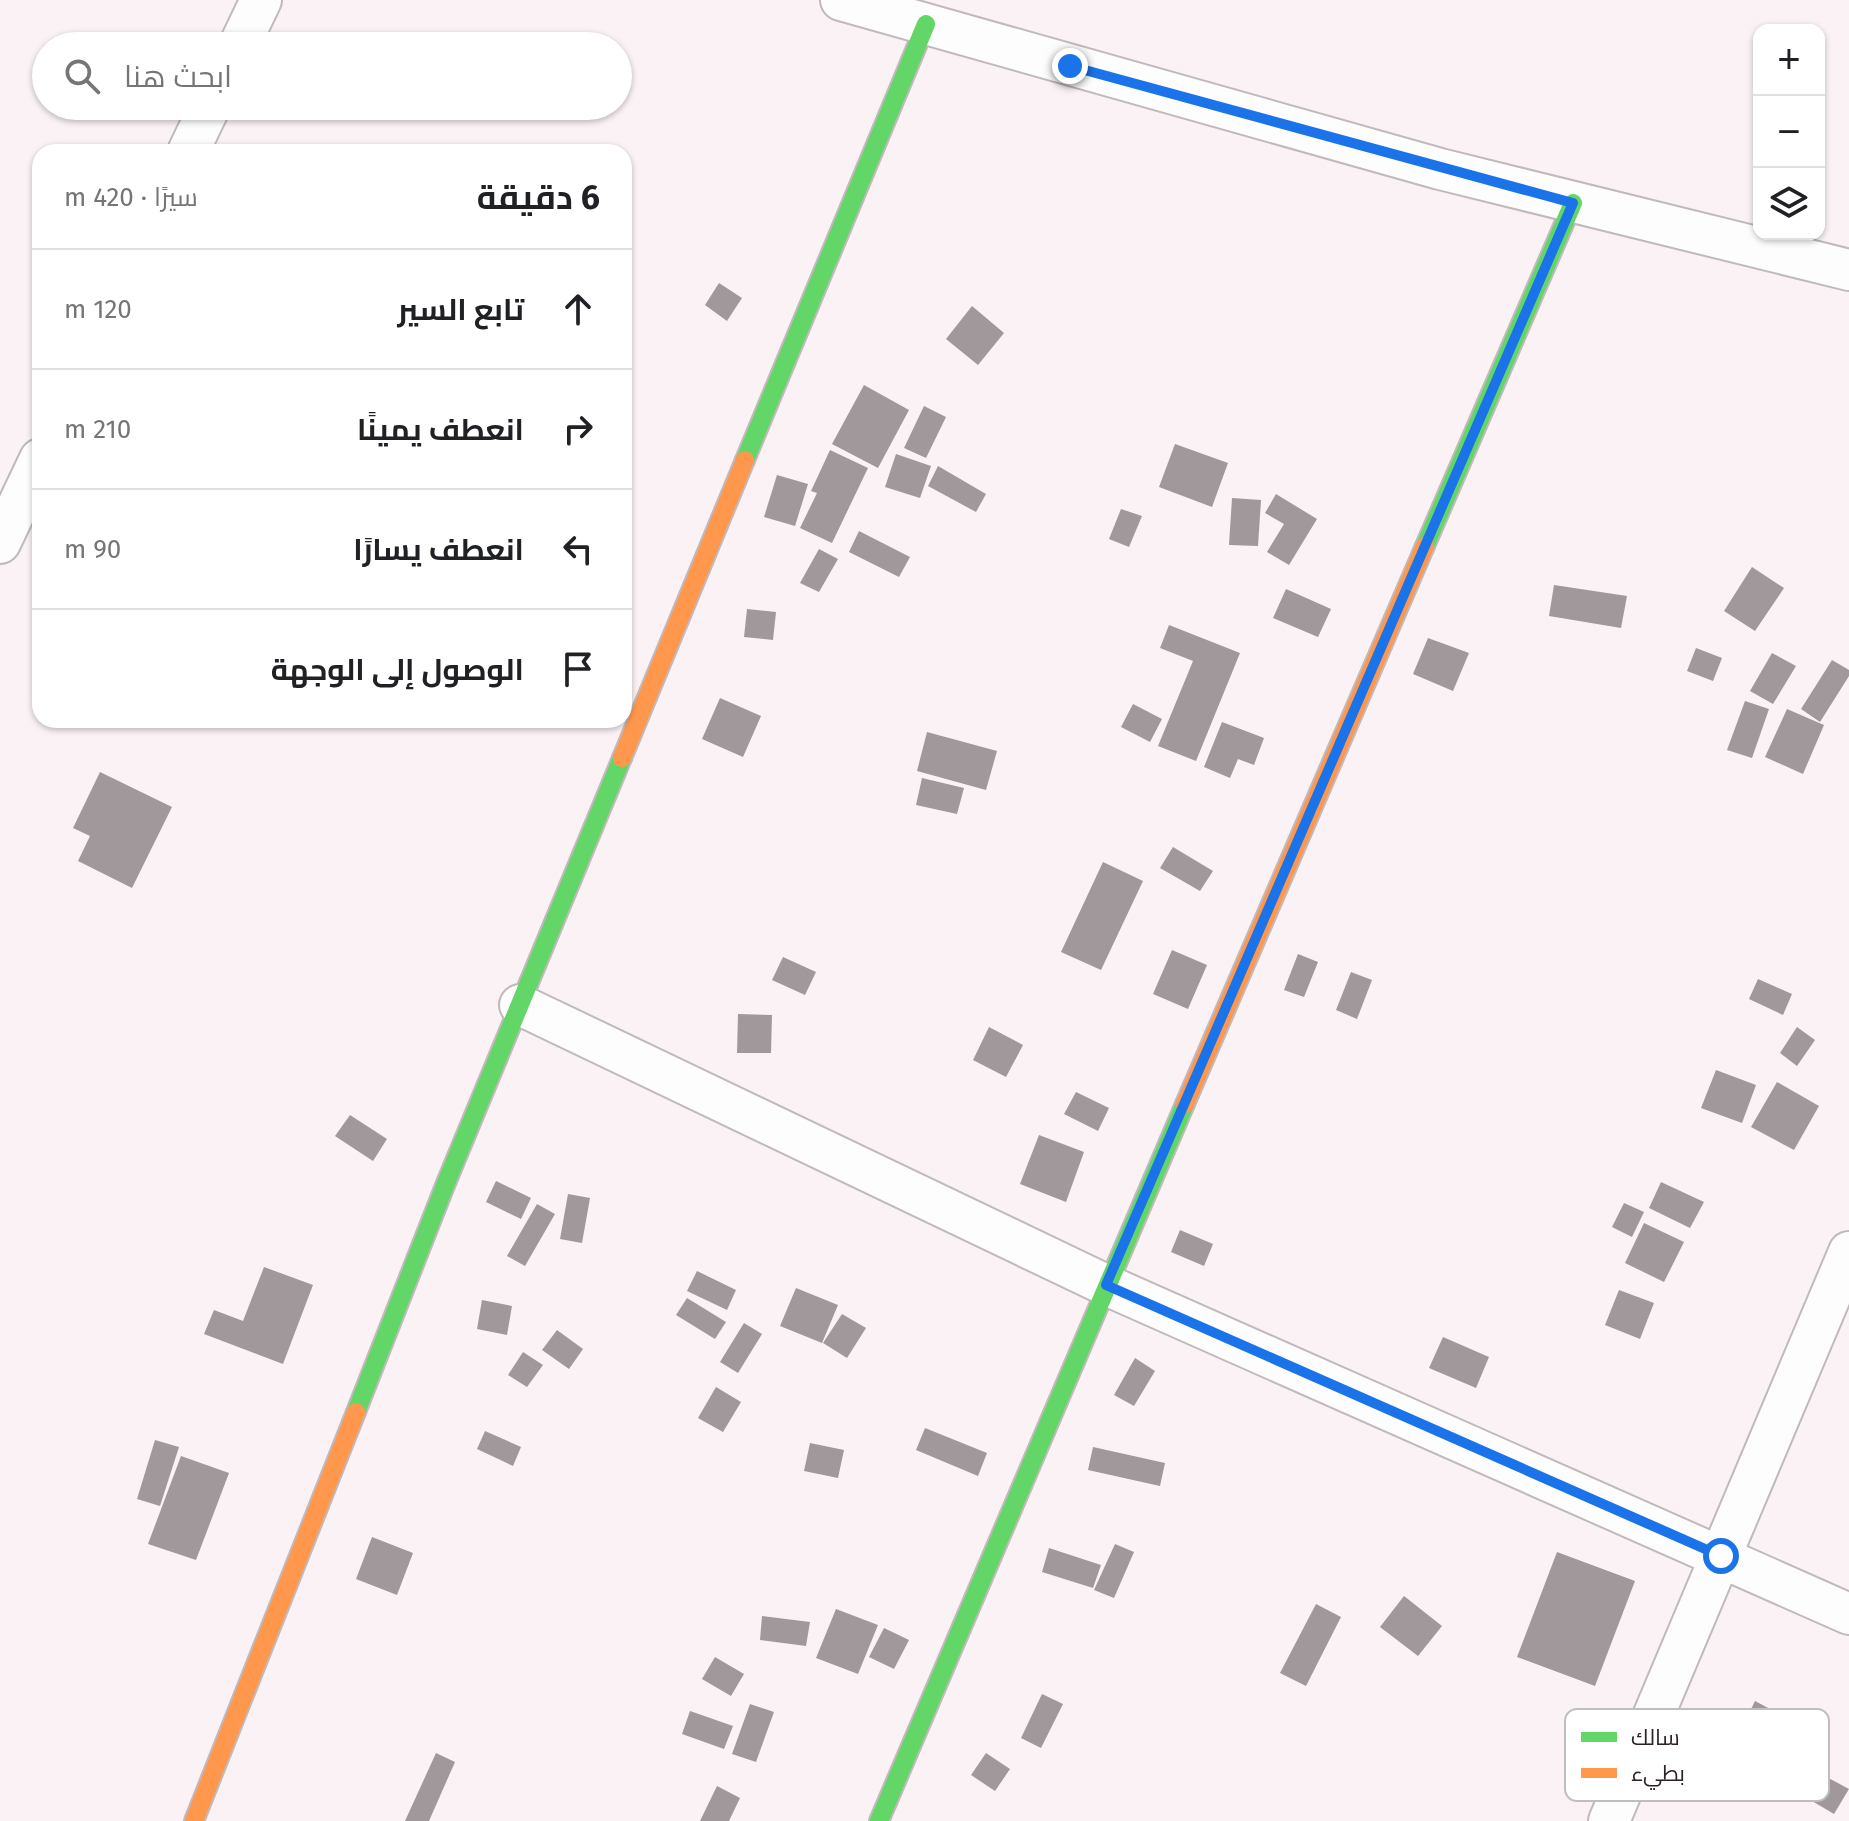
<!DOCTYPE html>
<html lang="ar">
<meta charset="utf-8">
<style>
body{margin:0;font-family:"Fira Sans",Cairo,sans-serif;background:#f2f2f2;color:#202124;direction:rtl}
.controls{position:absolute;right:24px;top:24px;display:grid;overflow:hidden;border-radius:16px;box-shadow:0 2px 6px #0004}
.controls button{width:72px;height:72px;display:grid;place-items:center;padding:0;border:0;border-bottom:2px solid #e0e0e0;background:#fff;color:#202124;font:40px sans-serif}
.stop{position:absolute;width:24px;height:24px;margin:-18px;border:6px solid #1a73e8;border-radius:50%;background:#fff}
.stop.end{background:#1a73e8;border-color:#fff;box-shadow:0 2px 8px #0008}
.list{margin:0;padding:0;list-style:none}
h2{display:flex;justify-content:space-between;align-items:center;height:104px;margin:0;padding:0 32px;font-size:34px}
h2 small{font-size:26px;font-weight:400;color:#757577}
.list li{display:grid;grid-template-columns:52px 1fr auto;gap:24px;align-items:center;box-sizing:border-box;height:120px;padding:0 32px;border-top:2px solid #e0e0e0}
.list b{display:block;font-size:30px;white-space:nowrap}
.list em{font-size:26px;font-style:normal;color:#757577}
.icon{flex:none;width:44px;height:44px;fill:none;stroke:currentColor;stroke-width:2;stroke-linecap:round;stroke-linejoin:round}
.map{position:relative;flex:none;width:1849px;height:1821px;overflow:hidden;direction:ltr}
.search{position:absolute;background:#fff;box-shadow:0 2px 6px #0004;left:32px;top:32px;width:600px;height:88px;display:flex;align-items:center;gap:20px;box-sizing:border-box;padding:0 28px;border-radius:44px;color:#757577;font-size:30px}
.panel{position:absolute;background:#fff;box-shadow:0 2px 6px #0004;left:32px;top:144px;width:600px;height:584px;border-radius:24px;direction:rtl}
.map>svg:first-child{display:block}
.building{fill:#a0989a}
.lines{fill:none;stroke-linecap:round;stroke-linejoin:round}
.street-casing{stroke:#c1b9bb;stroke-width:44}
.fast-casing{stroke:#c1b9bb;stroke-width:22}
.slow-casing{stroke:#c1b9bb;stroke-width:22}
.street{stroke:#fefdfd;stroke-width:40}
.fast{stroke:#63d668;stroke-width:18}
.slow{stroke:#ff974d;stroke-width:18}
.route{stroke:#1a73e8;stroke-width:10}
.key{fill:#fff;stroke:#bfbdbd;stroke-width:2}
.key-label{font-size:22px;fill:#2b2224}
</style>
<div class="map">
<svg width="1849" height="1821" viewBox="0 0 1849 1821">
<rect width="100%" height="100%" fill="#faf2f4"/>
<g class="building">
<polygon points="719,283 742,298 727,321 705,305"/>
<polygon points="972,306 1004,333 978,365 946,339"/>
<polygon points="864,385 909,410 878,468 832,444"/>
<polygon points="924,406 946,417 926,458 904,448"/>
<polygon points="1175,444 1228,463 1212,507 1159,487"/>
<polygon points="830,450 868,468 832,543 800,528 817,493 811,491"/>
<polygon points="896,454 931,466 920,498 885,487"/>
<polygon points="938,466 986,494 976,512 928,486"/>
<polygon points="777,475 808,484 795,526 764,517"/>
<polygon points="1276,494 1317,519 1289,565 1267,552 1284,524 1265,513"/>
<polygon points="1232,498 1261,500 1258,546 1229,545"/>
<polygon points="1121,509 1142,516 1129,547 1109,539"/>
<polygon points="859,531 910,557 899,577 849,552"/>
<polygon points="819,549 838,559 819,592 800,583"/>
<polygon points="1752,567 1784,588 1755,631 1724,611"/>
<polygon points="1554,585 1627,596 1621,628 1549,616"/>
<polygon points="1286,589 1331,609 1318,637 1273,618"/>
<polygon points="747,609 776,612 773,640 744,637"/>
<polygon points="1169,625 1240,653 1196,761 1158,746 1193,661 1160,648"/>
<polygon points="1428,638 1469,653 1453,691 1413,674"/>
<polygon points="1696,648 1722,658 1713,681 1687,671"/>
<polygon points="1772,653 1796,666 1773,704 1750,691"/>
<polygon points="1832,660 1849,670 1849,676 1820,722 1801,709"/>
<polygon points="720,698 761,716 743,757 702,739"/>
<polygon points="1745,701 1769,709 1752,758 1727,750"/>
<polygon points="1133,704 1162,719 1150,742 1121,727"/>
<polygon points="1787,709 1824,725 1803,774 1765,757"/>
<polygon points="1222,722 1264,738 1254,765 1238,759 1230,778 1204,767"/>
<polygon points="927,732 997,751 986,790 917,771"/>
<polygon points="100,772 172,807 132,888 78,861 90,836 73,828"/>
<polygon points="922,778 964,788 957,814 916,805"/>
<polygon points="1173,847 1213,871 1200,891 1160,868"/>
<polygon points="1103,862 1143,881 1101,970 1061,952"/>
<polygon points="1172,950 1207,965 1188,1009 1153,994"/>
<polygon points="1298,954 1318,962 1304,997 1284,990"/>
<polygon points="783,957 816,972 805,995 772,980"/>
<polygon points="1351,972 1372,980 1357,1019 1336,1010"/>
<polygon points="1758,979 1792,994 1783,1015 1749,999"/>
<polygon points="738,1014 772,1015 771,1053 737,1053"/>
<polygon points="989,1027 1023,1045 1006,1077 973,1060"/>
<polygon points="1797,1027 1815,1040 1797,1066 1780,1053"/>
<polygon points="1716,1070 1756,1085 1742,1123 1701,1108"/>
<polygon points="1777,1082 1819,1106 1794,1150 1751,1127"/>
<polygon points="1076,1092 1109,1108 1098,1131 1064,1114"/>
<polygon points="350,1115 387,1139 373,1161 335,1136"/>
<polygon points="1039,1135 1084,1152 1066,1202 1020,1184"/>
<polygon points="496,1181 531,1198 521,1219 486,1202"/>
<polygon points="1661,1182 1704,1202 1690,1228 1649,1208"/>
<polygon points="568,1194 590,1198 582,1243 560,1239"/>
<polygon points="1624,1203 1644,1212 1632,1237 1612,1227"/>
<polygon points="537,1204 555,1214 525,1266 507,1256"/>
<polygon points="1644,1223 1684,1242 1664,1282 1625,1263"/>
<polygon points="1180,1230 1213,1244 1204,1266 1171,1252"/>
<polygon points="264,1267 313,1285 283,1364 204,1334 214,1310 243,1321"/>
<polygon points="697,1271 736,1290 727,1310 687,1291"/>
<polygon points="796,1288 838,1305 822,1343 780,1326"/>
<polygon points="1619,1290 1654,1303 1640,1339 1605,1325"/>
<polygon points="687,1298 726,1322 715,1339 676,1315"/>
<polygon points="482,1300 512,1306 507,1335 477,1329"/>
<polygon points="842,1314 866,1328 847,1358 823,1343"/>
<polygon points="744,1323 762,1334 738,1373 720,1362"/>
<polygon points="557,1330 583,1349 569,1369 542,1350"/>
<polygon points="1443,1337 1489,1357 1476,1388 1429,1368"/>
<polygon points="523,1352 543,1365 527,1387 508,1375"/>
<polygon points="1135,1358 1155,1371 1134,1406 1114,1395"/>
<polygon points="716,1387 741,1402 723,1432 698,1418"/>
<polygon points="925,1428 987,1453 978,1476 916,1450"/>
<polygon points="485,1431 521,1447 513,1466 477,1449"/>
<polygon points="155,1440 179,1447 160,1506 137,1499"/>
<polygon points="810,1443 844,1450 838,1478 804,1471"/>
<polygon points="1093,1447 1165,1463 1160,1486 1088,1470"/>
<polygon points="181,1456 229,1473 196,1560 148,1544"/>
<polygon points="372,1537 413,1553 397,1595 356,1579"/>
<polygon points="1115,1544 1134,1552 1114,1598 1094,1590"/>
<polygon points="1049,1548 1101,1565 1093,1588 1042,1572"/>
<polygon points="1557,1552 1635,1581 1595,1686 1517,1657"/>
<polygon points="1404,1596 1442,1626 1418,1656 1380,1627"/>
<polygon points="1316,1604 1341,1617 1306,1686 1280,1673"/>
<polygon points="836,1609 878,1625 858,1674 816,1658"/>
<polygon points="762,1616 810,1622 806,1646 760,1640"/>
<polygon points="884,1628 909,1640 894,1669 869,1657"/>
<polygon points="715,1657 744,1674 731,1696 702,1679"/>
<polygon points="1042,1694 1063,1704 1041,1748 1021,1738"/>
<polygon points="1755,1701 1798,1724 1778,1761 1736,1740"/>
<polygon points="750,1704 774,1712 756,1762 732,1754"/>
<polygon points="690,1711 733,1726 724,1749 682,1734"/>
<polygon points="436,1753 455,1762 429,1821 405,1821"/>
<polygon points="986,1753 1010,1769 995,1791 971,1775"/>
<polygon points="1821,1774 1849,1789 1834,1814 1807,1798"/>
<polygon points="717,1786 740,1798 729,1821 700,1821"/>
</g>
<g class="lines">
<g class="street-casing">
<g id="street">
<polyline points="841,0 1440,169 1849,270"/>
<polyline points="239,46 261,0"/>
<polyline points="188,152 210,106"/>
<polyline points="0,543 40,459"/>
<polyline points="520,1005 1106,1285 1849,1614"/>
<polyline points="1609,1821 1849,1252"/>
</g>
</g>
<g class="fast-casing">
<g id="fast">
<polyline points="745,460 926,24"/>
<polyline points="1425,546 1573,203"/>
<polyline points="356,1412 446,1183 622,758"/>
<polyline points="879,1821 1185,1104"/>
</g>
</g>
<g class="slow-casing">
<g id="slow">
<polyline points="622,758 745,460"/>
<polyline points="1185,1104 1425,546"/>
<polyline points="194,1821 356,1412"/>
</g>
</g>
<use href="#street" class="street"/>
<use href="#fast" class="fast"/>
<use href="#slow" class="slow"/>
</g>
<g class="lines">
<polyline class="route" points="1070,66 1573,203 1106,1285 1721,1556"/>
</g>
<rect x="1565" y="1709" width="264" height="92" rx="12" class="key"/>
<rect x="1581" y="1732" width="36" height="10" fill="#63d668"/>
<rect x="1581" y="1768" width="36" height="10" fill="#ff974d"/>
<g class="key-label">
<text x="1631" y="1745">سالك</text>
<text x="1631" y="1781">بطيء</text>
</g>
</svg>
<div class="controls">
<button>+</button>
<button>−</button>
<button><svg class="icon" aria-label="layers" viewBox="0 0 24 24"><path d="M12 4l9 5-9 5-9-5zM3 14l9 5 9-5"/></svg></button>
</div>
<div class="stop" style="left:1721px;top:1556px"></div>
<div class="stop end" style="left:1070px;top:66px"></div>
<div class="search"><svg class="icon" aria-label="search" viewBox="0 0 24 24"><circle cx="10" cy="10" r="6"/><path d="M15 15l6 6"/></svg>ابحث هنا</div>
<section class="panel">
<h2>6 دقيقة<small>سيرًا · 420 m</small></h2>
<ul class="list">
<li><svg class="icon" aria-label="ahead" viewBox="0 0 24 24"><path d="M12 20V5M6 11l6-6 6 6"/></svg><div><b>تابع السير</b></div><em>120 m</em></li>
<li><svg class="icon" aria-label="right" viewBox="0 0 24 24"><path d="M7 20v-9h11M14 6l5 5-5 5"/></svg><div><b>انعطف يمينًا</b></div><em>210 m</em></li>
<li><svg class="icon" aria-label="left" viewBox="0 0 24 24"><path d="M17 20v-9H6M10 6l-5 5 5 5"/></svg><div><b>انعطف يسارًا</b></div><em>90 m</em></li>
<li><svg class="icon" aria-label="arrive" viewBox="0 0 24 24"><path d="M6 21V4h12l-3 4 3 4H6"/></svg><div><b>الوصول إلى الوجهة</b></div></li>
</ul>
</section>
</div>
